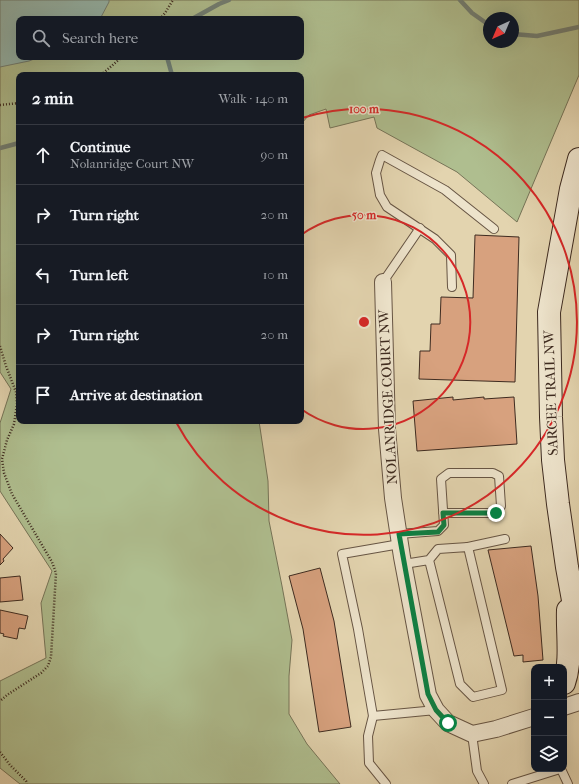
<!DOCTYPE html>
<meta charset="utf-8">
<style>
body{margin:0;font-family:"IM FELL French Canon",serif;background:#242831;color:#f1f3f6}
.controls{position:absolute;right:12px;bottom:12px;display:grid;overflow:hidden;border-radius:8px;box-shadow:0 4px 16px #0002}
.controls button{width:36px;height:36px;display:grid;place-items:center;padding:0;border:0;border-bottom:1px solid #363941;background:#171b24;color:#f1f3f6;font:20px sans-serif}
.compass{position:absolute;left:483px;top:12px;width:36px;height:36px;border-radius:50%;background:#171b24;box-shadow:0 4px 16px #0002;rotate:224deg}
.stop{position:absolute;width:12px;height:12px;margin:-9px;border:3px solid #0b8043;border-radius:50%;background:#fff}
.stop.end{background:#0b8043;border-color:#fff;box-shadow:0 1px 4px #0008}
.list{margin:0;padding:0;list-style:none}
h2{display:flex;justify-content:space-between;align-items:center;height:52px;margin:0;padding:0 16px;font-size:17px}
h2 small{font-size:13px;font-weight:400;color:#9ea1a6}
.list li{display:grid;grid-template-columns:26px 1fr auto;gap:12px;align-items:center;box-sizing:border-box;height:60px;padding:0 16px;border-top:1px solid #363941}
.list b{display:block;font-size:15px;white-space:nowrap}
.list p{margin:0;font-size:13px;white-space:nowrap;color:#9ea1a6}
.list em{font-size:13px;font-style:normal;color:#9ea1a6}
.icon{flex:none;width:22px;height:22px;fill:none;stroke:currentColor;stroke-width:2;stroke-linecap:round;stroke-linejoin:round}
.map{position:relative;flex:none;width:579px;height:784px;overflow:hidden}
.search{position:absolute;background:#171b24;box-shadow:0 4px 16px #0002;left:16px;top:16px;width:288px;height:44px;display:flex;align-items:center;gap:10px;box-sizing:border-box;padding:0 14px;border-radius:8px;color:#9ea1a6;font-size:15px}
.panel{position:absolute;background:#171b24;box-shadow:0 4px 16px #0002;left:16px;top:72px;width:288px;height:352px;border-radius:8px}
.map>svg:first-child{display:block}
.green{fill:#afbe8f;stroke:#767458;fill-rule:evenodd}
.water{fill:#95b8af;stroke:#728076}
.lines{fill:none;stroke-linecap:round;stroke-linejoin:round}
.stream{stroke:#728076;stroke-width:4.5}
.building{fill:#d7a17e;stroke:#3e2b20}
.service-casing{stroke:#675544;stroke-width:10}
.minor-casing{stroke:#675544;stroke-width:18}
.secondary-casing{stroke:#3e2b20;stroke-width:24}
.path{stroke:#3e2b20;stroke-width:2.5;stroke-dasharray:1 2;stroke-linecap:butt}
.service{stroke:#ede3cb;stroke-width:8}
.minor{stroke:#ede3cb;stroke-width:16}
.secondary{stroke:#ede3cb;stroke-width:22}
.route{stroke:#0b8043;stroke-width:5}
.ring{fill:none;stroke:#d62828;stroke-width:2}
.labels{text-anchor:middle;dominant-baseline:central;stroke-width:3;stroke-linejoin:round;paint-order:stroke}
.street-label{font-size:14px;fill:#3e2b20;stroke:#ede3cb}
.centre{fill:#d62828;stroke:#ede3cb;stroke-width:2}
.ring-label{font-size:12px;text-anchor:middle;font-weight:bold;fill:#d62828;stroke:#ede3cb;stroke-width:3;stroke-linejoin:round;paint-order:stroke}
</style>
<div class="map">
<svg width="579" height="784" viewBox="0 0 579 784">
<rect width="100%" height="100%" fill="#e3d4af"/>
<filter id="stains"><feTurbulence type="fractalNoise" baseFrequency=".005" numOctaves="4"/><feColorMatrix values="0 0 0 0 .2 0 0 0 0 .09 0 0 0 0 .02 0 0 0 .5 -.17"/></filter>
<radialGradient id="worn" r=".72"><stop offset=".6" stop-color="#630" stop-opacity="0"/><stop offset="1" stop-color="#630" stop-opacity=".3"/></radialGradient>
<path class="green" d="M 0,0 L 579,0 L 579,75 L 517,222 L 457,172 L 377,128 L 374,117 L 330,128 L 326,109 L 309,115 L 301,124 L 301,75 L 19,75 L 19,421 L 259,421 L 268,481 L 269,521 L 282,586 L 292,640 L 289,676 L 289,714 L 307,744 L 340,784 L 20,784 L 0,768 L 0,681 L 46,658 L 41,603 L 52,571 L 0,491 L 0,423 L 11,389 L 0,372 ZM 489,18 L 513,18 L 513,42 L 489,42 ZM 19,19 L 301,19 L 301,57 L 19,57 Z"/>
<polygon class="water" points="0,0 109,0 109,2 100,19 19,19 19,57 39,57 29,61 0,67"/>
<g class="lines">
<g class="stream">
<polyline points="460,0 472,13 489,25"/>
<polyline points="192,19 219,4 229,0"/>
<polyline points="513,34 537,36 579,27"/>
<polyline points="167,57 172,75"/>
<polyline points="0,148 19,143"/>
</g>
</g>
<g class="building">
<polygon points="475,235 519,237 515,382 419,379 420,351 430,351 431,324 440,324 441,297 473,298"/>
<polygon points="453,397 453,400 484,397 484,399 514,397 517,444 417,451 413,401"/>
<polygon points="0,534 13,548 3,559 4,561 0,565"/>
<polygon points="531,546 538,596 543,660 523,662 523,655 514,656 488,550"/>
<polygon points="320,568 334,621 351,727 319,732 303,629 289,576"/>
<polygon points="20,576 23,600 0,602 0,578"/>
<polygon points="0,610 28,616 25,629 19,628 17,639 3,636 4,634 0,633"/>
</g>
<g class="lines">
<g class="service-casing">
<g id="service">
<polyline points="383,282 420,228"/>
<polyline points="452,287 451,255 435,239 387,207 380,195 376,173 380,160 382,155 445,190 494,229"/>
<polyline points="399,534 438,531 444,525 441,479 449,473 493,473 499,476 501,506 496,513 443,513"/>
<polyline points="400,544 342,554 358,629 373,716 436,710"/>
<polyline points="468,547 505,539"/>
<polyline points="404,564 429,560 438,549 468,547 502,690 473,697 460,684 429,560"/>
<polyline points="373,716 368,736 369,763 386,784"/>
<polyline points="472,734 477,771 484,784"/>
<polyline points="561,769 568,784"/>
<polyline points="512,784 560,769"/>
</g>
</g>
<g class="minor-casing">
<g id="minor">
<polyline points="383,282 387,429 393,498 402,557 428,695 436,710 448,723 472,734 496,729 534,717"/>
<polyline points="564,707 579,702"/>
</g>
</g>
<g class="secondary-casing">
<g id="secondary">
<polyline points="579,159 571,189 549,312 551,417 553,460 558,504 567,567 575,611 579,629"/>
<path d="M 564,683 C 572,660 567,634 568,610"/>
</g>
</g>
<g class="path">
<polyline points="160,19 165,13 173,0"/>
<polyline points="101,75 122,57"/>
<polyline points="0,105 19,103"/>
<polyline points="0,346 6,366 16,392 17,404 14,424 7,440 2,459 4,473 12,494 52,562 56,573 51,657 48,666 41,673 7,695 0,701"/>
<polyline points="0,752 10,765 26,781 27,784"/>
</g>
<use href="#service" class="service"/>
<use href="#minor" class="minor"/>
<use href="#secondary" class="secondary"/>
</g>
<g class="lines">
<polyline class="route" points="448,723 436,710 428,694 399,534 438,532 444,525 443,513 496,513"/>
</g>
<g class="ring">
<path d="M301 235A107 107 0 1 1 301 409"/>
<path d="M302 118A213 213 0 1 1 176 422"/>
</g>
<g class="labels">
<g class="street-label">
<text transform="translate(551 393) rotate(-92)">SARCEE TRAIL NW</text>
<text transform="translate(388 397) rotate(-93)">NOLANRIDGE COURT NW</text>
</g>
</g>
<circle cx="364" cy="322" r="6" class="centre"/>
<g class="ring-label">
<text x="364" y="113">100 m</text>
<text x="364" y="219">50 m</text>
</g>
<rect width="100%" height="100%" filter="url(#stains)"/>
<rect width="100%" height="100%" fill="url(#worn)"/>
</svg>
<div class="controls">
<button>+</button>
<button>−</button>
<button><svg class="icon" aria-label="layers" viewBox="0 0 24 24"><path d="M12 4l9 5-9 5-9-5zM3 14l9 5 9-5"/></svg></button>
</div>
<svg class="compass" viewBox="-18 -18 36 36"><path d="M0-13l5 13h-10z" fill="#e53935"/><path d="M0 13l5-13h-10z" fill="#9ea1a6"/></svg>
<div class="stop" style="left:448px;top:723px"></div>
<div class="stop end" style="left:496px;top:513px"></div>
<div class="search"><svg class="icon" aria-label="search" viewBox="0 0 24 24"><circle cx="10" cy="10" r="6"/><path d="M15 15l6 6"/></svg>Search here</div>
<section class="panel">
<h2>2 min<small>Walk · 140 m</small></h2>
<ul class="list">
<li><svg class="icon" aria-label="ahead" viewBox="0 0 24 24"><path d="M12 20V5M6 11l6-6 6 6"/></svg><div><b>Continue</b><p>Nolanridge Court NW</p></div><em>90 m</em></li>
<li><svg class="icon" aria-label="right" viewBox="0 0 24 24"><path d="M7 20v-9h11M14 6l5 5-5 5"/></svg><div><b>Turn right</b></div><em>20 m</em></li>
<li><svg class="icon" aria-label="left" viewBox="0 0 24 24"><path d="M17 20v-9H6M10 6l-5 5 5 5"/></svg><div><b>Turn left</b></div><em>10 m</em></li>
<li><svg class="icon" aria-label="right" viewBox="0 0 24 24"><path d="M7 20v-9h11M14 6l5 5-5 5"/></svg><div><b>Turn right</b></div><em>20 m</em></li>
<li><svg class="icon" aria-label="arrive" viewBox="0 0 24 24"><path d="M6 21V4h12l-3 4 3 4H6"/></svg><div><b>Arrive at destination</b></div></li>
</ul>
</section>
</div>
